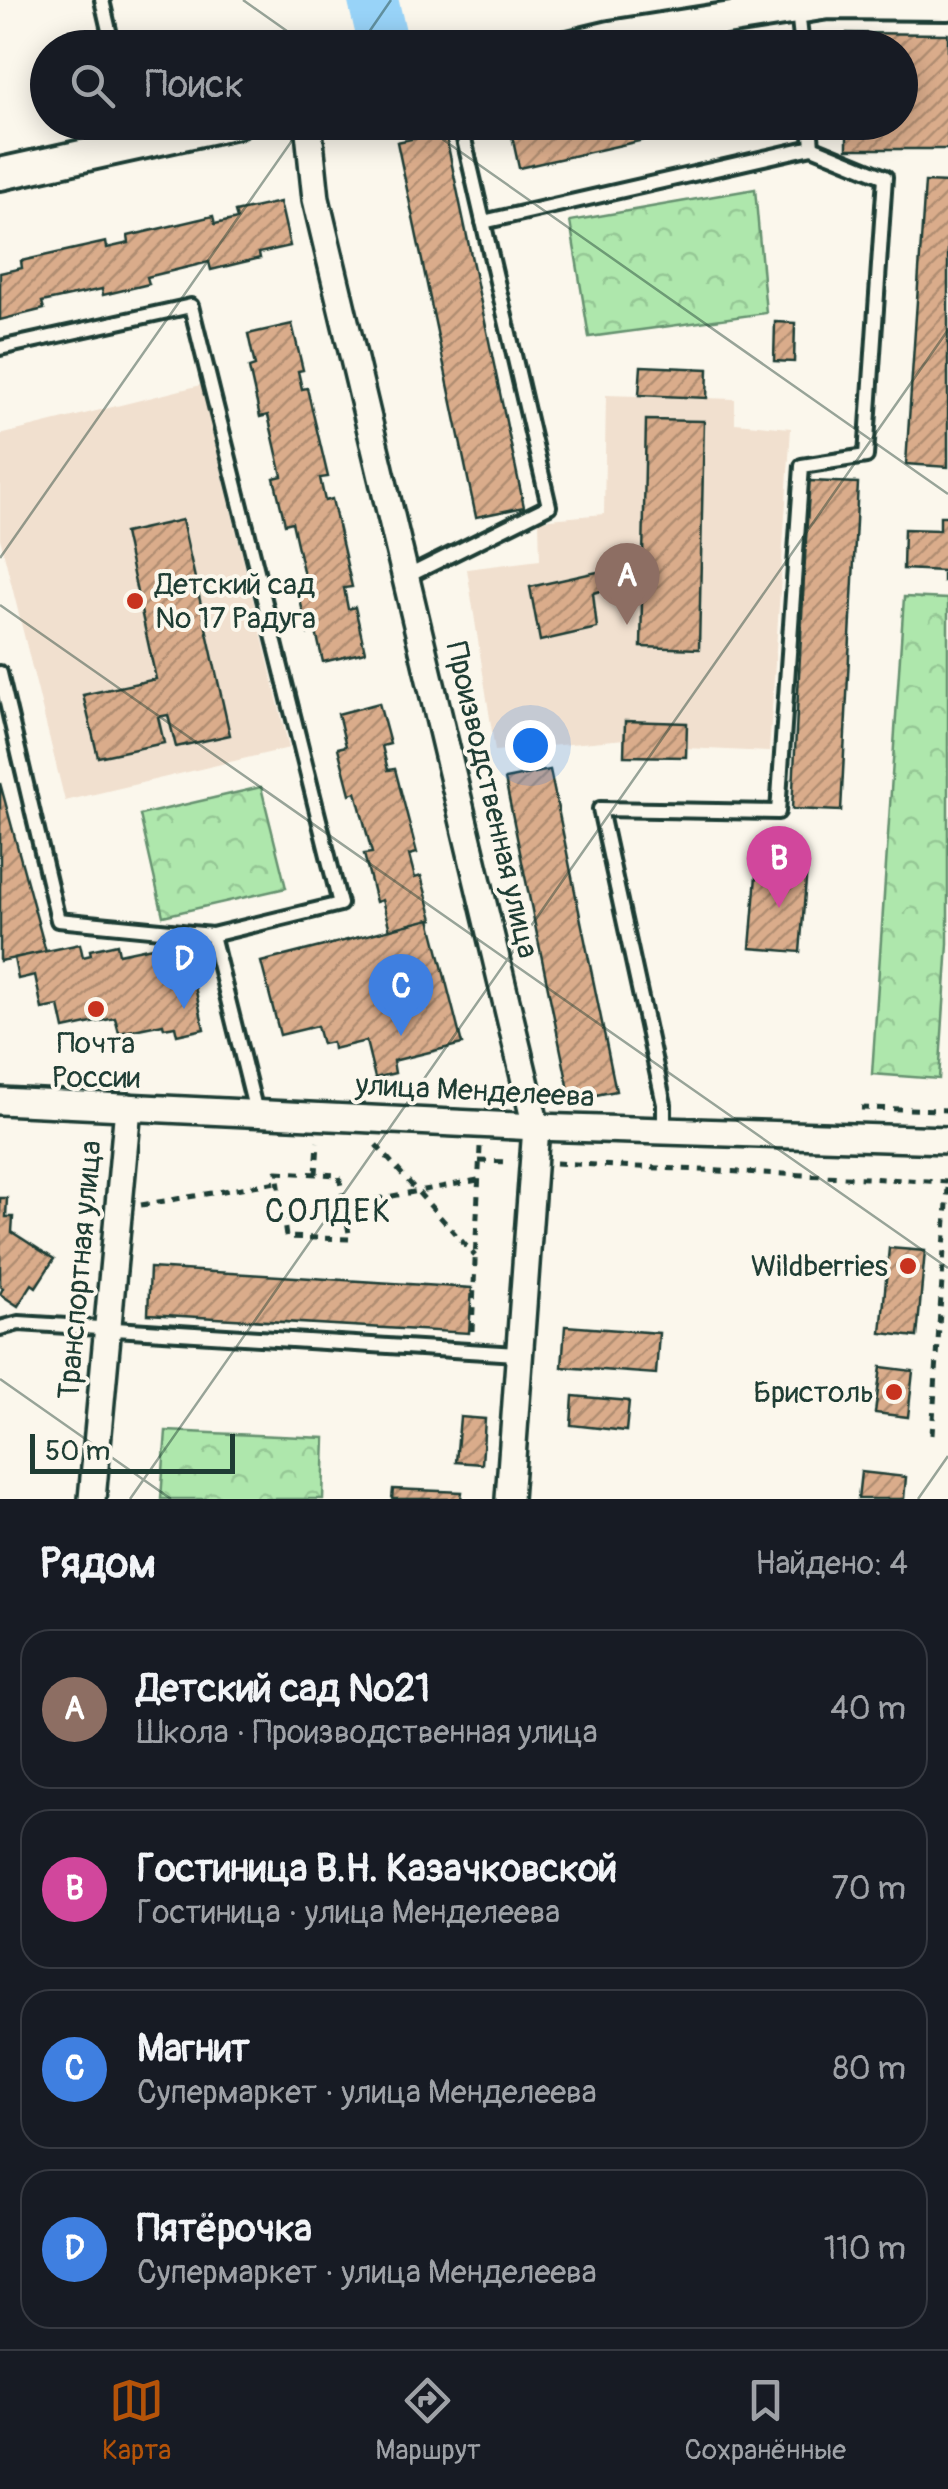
<!DOCTYPE html>
<html lang="ru">
<meta charset="utf-8">
<style>
body{margin:0;font-family:Pangolin,sans-serif;background:#20242c;color:#f1f3f6}
.scale{position:absolute;left:30px;bottom:25px;width:205px;box-sizing:border-box;padding-left:10px;border:5px solid #1f3d34;border-top:0;font-size:28px;line-height:35px;white-space:nowrap;color:#1f3d34;-webkit-text-stroke:8px #fbf7ec;paint-order:stroke}
.you{position:absolute;left:530px;top:745px;width:35px;height:35px;margin:-25px;border:8px solid #fff;border-radius:50%;background:#1a73e8;box-shadow:0 0 0 15px #1a73e833}
.badge{display:grid;place-items:center;width:65px;height:65px;border-radius:50%;background:#b45309;color:#fff;font-size:32px;font-weight:700}
.pin{position:absolute;translate:-50% -82px;filter:drop-shadow(0 2px 5px #0008)}
.pin::after{content:'';position:absolute;top:52px;width:35px;height:30px;background:inherit;clip-path:polygon(0 0,100% 0,50% 100%)}
.list{margin:0;padding:0;list-style:none}
h2{display:flex;justify-content:space-between;align-items:center;height:130px;margin:0;padding:0 40px;font-size:42px}
h2 small{font-size:32px;font-weight:400;color:#9ea1a6}
.list li{display:grid;grid-template-columns:65px 1fr auto;gap:30px;align-items:center;box-sizing:border-box;height:160px;margin:0 20px 20px;padding:0 20px;border:2px solid #363941;border-radius:30px}
.list b{display:block;font-size:38px;white-space:nowrap}
.list p{margin:0;font-size:32px;white-space:nowrap;color:#9ea1a6}
.list em{font-size:32px;font-style:normal;color:#9ea1a6}
.icon{flex:none;width:55px;height:55px;fill:none;stroke:currentColor;stroke-width:2;stroke-linecap:round;stroke-linejoin:round}
.map{position:relative;flex:none;width:948px;height:1499px;overflow:hidden}
.search{position:absolute;background:#171b24;box-shadow:0 5px 25px #0003;left:30px;right:30px;top:30px;height:110px;display:flex;align-items:center;gap:25px;box-sizing:border-box;padding:0 35px;border-radius:55px;color:#9ea1a6;font-size:38px}
.sheet{height:850px;background:#171b24}
nav{display:flex;justify-content:space-around;align-items:center;box-sizing:border-box;height:140px;border-top:2px solid #363941;background:#171b24;font-size:28px;color:#9ea1a6}
nav a{display:grid;justify-items:center;gap:5px}
nav .on{color:#b45309}
.map>svg:first-child{display:block}
.built{fill:#f1e0cf}
.park{fill:url(#park-crowns);stroke:#669270;stroke-width:2.5}
.lines{fill:none;stroke-linecap:round;stroke-linejoin:round}
.river{stroke:#98d3f8;stroke-width:50}
.building{fill:url(#building-hatch);stroke:#1f3d34;stroke-width:2.5}
.service-casing{stroke:#1f3d34;stroke-width:20}
.minor-casing{stroke:#1f3d34;stroke-width:32}
.tertiary-casing{stroke:#1f3d34;stroke-width:38}
.path{stroke:#1f3d34;stroke-width:5;stroke-dasharray:8 8;stroke-linecap:butt}
.service{stroke:#fbf7ec;stroke-width:12}
.minor{stroke:#fbf7ec;stroke-width:25}
.tertiary{stroke:#fbf7ec;stroke-width:30}
.ticks{fill:none;stroke:#1f3d34;stroke-width:2.5;stroke-opacity:0.45}
.poi-dot{fill:#c8321e;stroke:#fbf7ec;stroke-width:4}
.labels{text-anchor:middle;dominant-baseline:central;stroke-width:8;stroke-linejoin:round;paint-order:stroke}
.poi-label{font-size:30px;fill:#1f3d34;stroke:#fbf7ec;text-anchor:end}
.street-label{font-size:30px;fill:#1f3d34;stroke:#fbf7ec}
.neighbourhood-label{font-size:32px;letter-spacing:2.5px;fill:#1f3d34;stroke:#fbf7ec}
</style>
<div class="map">
<svg width="948" height="1499" viewBox="0 0 948 1499">
<defs>
<pattern id="park-crowns" width="20" height="18" patternUnits="userSpaceOnUse" patternTransform="scale(2.5)"><rect width="20" height="18" fill="#aee7ac"/><path d="M2 6a3 3 0 1 1 6 0M12 15a3 3 0 1 1 6 0" fill="none" stroke="#95c795"/></pattern>
<pattern id="building-hatch" width="6" height="6" patternUnits="userSpaceOnUse" patternTransform="scale(2.5)"><rect width="6" height="6" fill="#daac8b"/><path d="M-1 1l2-2M0 6l6-6M5 7l2-2" fill="none" stroke="#b08d72"/></pattern>
</defs>
<rect width="100%" height="100%" fill="#fbf7ec"/>
<filter id="ink" filterUnits="userSpaceOnUse"><feTurbulence type="fractalNoise" baseFrequency=".01" numOctaves="2"/><feDisplacementMap in="SourceGraphic" scale="20" xChannelSelector="R" yChannelSelector="G"/><feConvolveMatrix kernelMatrix="1 2 1 2 8 2 1 2 1" color-interpolation-filters="sRGB"/></filter>
<g filter="url(#ink)">
<g class="built">
<polygon points="201,385 289,748 65,801 0,538 0,435"/>
<polygon points="606,395 735,399 735,423 791,428 769,752 686,748 686,723 626,721 625,739 495,751 467,569 540,560 539,520 604,514"/>
</g>
<g class="park">
<polygon points="755,189 766,313 589,337 570,221"/>
<polygon points="904,597 948,599 948,944 939,1079 872,1074"/>
<polygon points="261,787 286,888 163,916 140,815"/>
<polygon points="166,1431 325,1438 323,1499 161,1499"/>
</g>
<g class="lines">
<polyline class="river" points="373,0 383,42"/>
</g>
<g class="building">
<polygon points="847,33 948,34 948,149 847,149 847,122 900,122 900,48 847,48"/>
<polygon points="509,122 724,122 519,168"/>
<polygon points="445,132 524,507 476,517 397,142"/>
<polygon points="925,182 948,183 948,467 906,464"/>
<polygon points="280,202 290,246 259,253 260,258 211,270 209,262 147,277 149,284 103,295 102,289 42,302 44,309 0,320 0,273 22,268 21,261 106,242 107,248 129,243 128,236 213,216 215,224 237,219 235,212"/>
<polygon points="775,322 795,323 794,362 774,361"/>
<polygon points="292,324 303,370 298,371 302,389 307,388 328,477 320,478 325,501 332,499 352,587 344,588 348,609 355,607 365,652 323,662 316,632 308,634 296,582 305,580 292,522 285,524 274,478 282,476 268,415 260,417 249,368 255,366 248,334"/>
<polygon points="641,366 708,369 707,398 639,395"/>
<polygon points="646,420 704,421 699,649 641,647"/>
<polygon points="809,481 858,483 841,811 792,809"/>
<polygon points="940,516 948,516 948,581 943,581 943,571 903,569 904,529 940,530"/>
<polygon points="182,520 230,735 176,747 168,715 158,717 164,743 98,757 83,695 156,679 124,533"/>
<polygon points="642,562 642,580 593,593 597,628 540,641 530,587"/>
<polygon points="379,703 390,744 382,746 388,770 395,769 417,853 409,855 415,878 421,876 433,919 390,930 382,900 376,902 364,854 372,853 356,792 350,794 338,748 346,746 338,714"/>
<polygon points="625,721 687,723 686,757 624,756"/>
<polygon points="550,770 616,1091 571,1100 505,779"/>
<polygon points="0,783 46,952 0,961"/>
<polygon points="757,864 807,868 800,952 750,948"/>
<polygon points="430,919 462,1044 393,1061 395,1073 375,1078 366,1041 333,1049 332,1042 322,1044 317,1026 280,1035 261,962"/>
<polygon points="185,940 204,1029 177,1035 175,1026 164,1028 163,1024 119,1033 115,1018 64,1029 59,1006 42,1009 35,975 18,979 14,958 80,944 83,957 91,955 90,950 117,944 119,954"/>
<polygon points="0,1198 7,1198 6,1217 13,1217 12,1232 54,1259 36,1287 32,1284 18,1306 0,1294 3,1288 0,1286"/>
<polygon points="889,1248 925,1251 917,1337 881,1333"/>
<polygon points="150,1268 472,1288 469,1333 148,1314"/>
<polygon points="565,1326 659,1333 656,1374 562,1367"/>
<polygon points="881,1367 913,1371 908,1417 875,1413"/>
<polygon points="573,1396 629,1401 626,1431 571,1425"/>
<polygon points="460,1417 485,1419 482,1464 456,1462"/>
<polygon points="861,1472 906,1477 904,1499 858,1499"/>
<polygon points="393,1489 462,1492 461,1499 392,1499"/>
</g>
<g class="lines">
<g class="service-casing">
<g id="service">
<polyline points="102,0 113,48"/>
<polyline points="798,10 802,48"/>
<polyline points="129,122 134,142"/>
<polyline points="483,222 812,147 810,122"/>
<polyline points="0,348 191,306 340,904 212,935"/>
<polyline points="406,577 549,506 460,122"/>
<polyline points="0,673 58,920 212,935 256,1112"/>
<polyline points="664,1131 664,1104 600,809 778,812 802,466 866,456 885,177 812,147"/>
<polyline points="0,1328 19,1323 517,1354"/>
</g>
</g>
<g class="minor-casing">
<g id="minor">
<polyline points="308,122 316,199 536,1127 509,1499"/>
<polyline points="0,1101 536,1127 948,1140"/>
<polyline points="92,1499 128,1107"/>
</g>
</g>
<g class="tertiary-casing">
<g id="tertiary">
<polyline points="564,48 610,37 828,3 948,4"/>
<polyline points="0,174 237,122"/>
</g>
</g>
<g class="path">
<polyline points="861,1108 948,1110"/>
<polyline points="376,1145 475,1256"/>
<polyline points="479,1161 510,1162"/>
<polyline points="556,1163 948,1182"/>
<polygon points="277,1172 339,1175 350,1239 286,1237"/>
<polyline points="316,1174 318,1142"/>
<polyline points="141,1205 277,1182"/>
<polyline points="344,1205 478,1180"/>
<polyline points="472,1331 480,1147"/>
<polyline points="932,1435 948,1188"/>
</g>
<use href="#service" class="service"/>
<use href="#minor" class="minor"/>
<use href="#tertiary" class="tertiary"/>
</g>
</g>
<path class="ticks" d="M 243,0 L 311,48M 358,48 L 391,0M 418,122 L 948,494M 0,558 L 305,122M 0,605 L 948,1268M 0,1379 L 171,1499M 130,1499 L 948,330M 918,1499 L 948,1456"/>
<g class="poi-dot">
<circle cx="135" cy="601" r="10"/>
<circle cx="96" cy="1009" r="10"/>
<circle cx="908" cy="1266" r="10"/>
<circle cx="894" cy="1392" r="10"/>
</g>
<g class="labels">
<g class="poi-label">
<text x="155" y="584" text-anchor="start">Детский сад<tspan x="155" dy="34">№ 17 Радуга</tspan></text>
<text x="96" y="1043" text-anchor="middle">Почта<tspan x="96" dy="34">России</tspan></text>
<text x="888" y="1266">Wildberries</text>
<text x="874" y="1392">Бристоль</text>
</g>
<g class="street-label">
<text transform="translate(492 800) rotate(77)">Производственная улица</text>
<text transform="translate(475 1091) rotate(3)">улица Менделеева</text>
<text transform="translate(80 1270) rotate(-85)">Транспортная улица</text>
</g>
<g class="neighbourhood-label">
<text x="329" y="1212">СОЛДЕК</text>
</g>
</g>
</svg>
<div class="scale">50 m</div>
<div class="you"></div>
<div class="pin badge" style="left:627px;top:625px;background:#8d6e63">A</div>
<div class="pin badge" style="left:779px;top:908px;background:#d1479c">B</div>
<div class="pin badge" style="left:401px;top:1036px;background:#3f7fe0">C</div>
<div class="pin badge" style="left:184px;top:1009px;background:#3f7fe0">D</div>
<div class="search"><svg class="icon" aria-label="search" viewBox="0 0 24 24"><circle cx="10" cy="10" r="6"/><path d="M15 15l6 6"/></svg>Поиск</div>
</div>
<section class="sheet">
<h2>Рядом<small>Найдено: 4</small></h2>
<ul class="list">
<li><span class="badge" style="background:#8d6e63">A</span><div><b>Детский сад №21</b><p>Школа · Производственная улица</p></div><em>40 m</em></li>
<li><span class="badge" style="background:#d1479c">B</span><div><b>Гостиница В.Н. Казачковской</b><p>Гостиница · улица Менделеева</p></div><em>70 m</em></li>
<li><span class="badge" style="background:#3f7fe0">C</span><div><b>Магнит</b><p>Супермаркет · улица Менделеева</p></div><em>80 m</em></li>
<li><span class="badge" style="background:#3f7fe0">D</span><div><b>Пятёрочка</b><p>Супермаркет · улица Менделеева</p></div><em>110 m</em></li>
</ul>
</section>
<nav>
<a class="on"><svg class="icon" aria-label="map" viewBox="0 0 24 24"><path d="M3 6l6-2 6 2 6-2v14l-6 2-6-2-6 2zM9 4v14M15 6v14"/></svg>Карта</a>
<a><svg class="icon" aria-label="directions" viewBox="0 0 24 24"><path d="M12 3l9 9-9 9-9-9zM9 14v-3h6M13 9l2 2-2 2"/></svg>Маршрут</a>
<a><svg class="icon" aria-label="saved" viewBox="0 0 24 24"><path d="M7 4h10v16l-5-4-5 4z"/></svg>Сохранённые</a>
</nav>
